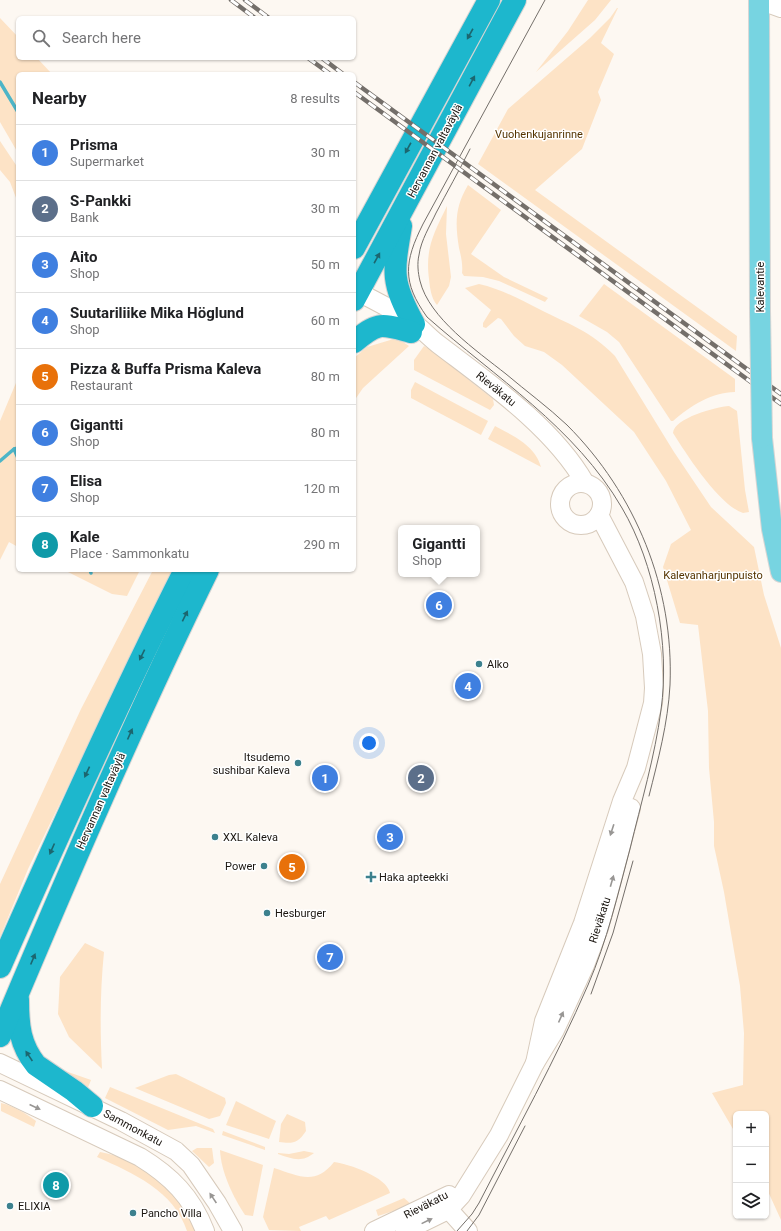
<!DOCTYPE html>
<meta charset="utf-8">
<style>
body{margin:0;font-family:Roboto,sans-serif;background:#f2f2f2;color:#202124}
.controls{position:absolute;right:12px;bottom:12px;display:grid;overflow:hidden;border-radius:6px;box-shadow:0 1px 3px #0004}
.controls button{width:36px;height:36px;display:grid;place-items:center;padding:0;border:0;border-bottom:1px solid #e0e0e0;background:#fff;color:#202124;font:20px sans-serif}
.you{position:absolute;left:369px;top:743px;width:14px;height:14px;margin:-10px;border:3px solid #fff;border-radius:50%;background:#1a73e8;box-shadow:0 0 0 6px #1a73e833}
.badge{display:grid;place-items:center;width:26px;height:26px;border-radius:50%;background:#2563eb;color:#fff;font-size:13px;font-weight:700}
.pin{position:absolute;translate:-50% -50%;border:2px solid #fff;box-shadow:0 1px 4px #0006}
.popup{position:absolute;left:398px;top:525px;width:82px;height:52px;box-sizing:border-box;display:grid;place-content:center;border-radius:6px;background:#fff;filter:drop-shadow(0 1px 3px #0005);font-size:13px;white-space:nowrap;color:#757577}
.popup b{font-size:15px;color:#202124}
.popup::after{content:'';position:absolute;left:50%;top:100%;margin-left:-8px;border:8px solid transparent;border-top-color:#fff}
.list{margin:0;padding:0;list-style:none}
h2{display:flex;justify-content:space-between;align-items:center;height:52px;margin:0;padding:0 16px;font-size:17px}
h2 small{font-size:13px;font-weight:400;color:#757577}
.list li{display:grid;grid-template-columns:26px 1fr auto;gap:12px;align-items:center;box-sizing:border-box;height:56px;padding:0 16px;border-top:1px solid #e0e0e0}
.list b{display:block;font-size:15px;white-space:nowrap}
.list p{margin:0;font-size:13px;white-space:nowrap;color:#757577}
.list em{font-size:13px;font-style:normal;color:#757577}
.icon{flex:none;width:22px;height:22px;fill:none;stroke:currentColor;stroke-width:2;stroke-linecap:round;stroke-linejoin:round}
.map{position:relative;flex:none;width:781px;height:1231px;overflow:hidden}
.search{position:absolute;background:#fff;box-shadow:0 1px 3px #0004;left:16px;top:16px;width:340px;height:44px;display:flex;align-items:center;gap:10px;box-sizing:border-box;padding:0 14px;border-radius:6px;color:#757577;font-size:15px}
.panel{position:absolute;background:#fff;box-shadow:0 1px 3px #0004;left:16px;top:72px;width:340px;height:500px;border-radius:6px}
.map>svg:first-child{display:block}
.green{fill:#fde3c6}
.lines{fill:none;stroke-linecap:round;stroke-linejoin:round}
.stream{stroke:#4db5c7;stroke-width:3.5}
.secondary-casing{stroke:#d7cabb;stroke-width:20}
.primary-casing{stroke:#d6d5d4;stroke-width:22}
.highway-casing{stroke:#d6d5d4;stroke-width:24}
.secondary{stroke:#fff;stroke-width:18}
.primary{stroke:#77d4e1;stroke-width:20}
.highway{stroke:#1db7cd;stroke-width:22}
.tram{stroke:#746f6a;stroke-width:1}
.rail-casing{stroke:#746f6a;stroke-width:4.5}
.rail{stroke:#fff;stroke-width:3;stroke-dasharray:9;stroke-linecap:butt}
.primary-bridge-casing{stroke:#d6d5d4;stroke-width:22;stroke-linecap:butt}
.primary-bridge{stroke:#77d4e1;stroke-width:20}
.oneway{fill:#1c666f}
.oneway2{fill:#989694}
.poi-dot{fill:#3c818e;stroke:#fff;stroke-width:1.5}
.labels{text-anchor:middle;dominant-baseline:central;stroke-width:3;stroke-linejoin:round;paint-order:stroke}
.park-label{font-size:11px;fill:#553400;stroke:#fff}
.street-label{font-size:11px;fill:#1b1611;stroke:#fff}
.poi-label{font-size:11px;fill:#1b1611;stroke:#fff;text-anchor:start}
</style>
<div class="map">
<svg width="781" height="1231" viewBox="0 0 781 1231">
<rect width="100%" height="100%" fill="#fdf8f2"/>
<g class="green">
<polygon points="588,0 611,0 595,20 536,72 568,31"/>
<polygon points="617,8 618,8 601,43 614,54 598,92 601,100 582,149 535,190 737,336 736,351 478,164 508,109 590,38 610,18"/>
<polygon points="0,18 18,37 18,58 37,58 52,74 18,74 18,153 0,122"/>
<polygon points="0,141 18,168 18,203 10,182 0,170"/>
<path d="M 468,185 L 501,210 L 471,254 L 504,277 L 548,298 L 545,302 L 499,281 L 483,277 L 464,276 L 462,273 C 463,265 461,256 459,248 C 455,223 455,207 468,185 Z"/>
<path d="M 447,206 L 446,234 L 451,277 L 449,286 L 437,305 C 431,298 430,288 429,279 C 425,248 434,233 447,206 Z"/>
<path d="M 479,284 C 501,289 519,299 539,309 C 568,324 591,331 615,356 L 674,452 L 711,507 L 754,547 L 764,595 L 781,648 L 781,1220 L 766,1187 L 766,1114 L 736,1114 L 736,1138 L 733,1129 L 712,1093 L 743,1085 L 744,1033 L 740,986 L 724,892 L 714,846 L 714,822 L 709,768 L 708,711 L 698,625 L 680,623 L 663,567 L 671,544 L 691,530 L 666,481 L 634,432 L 562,365 L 544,352 L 525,346 L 514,336 L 501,319 L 498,318 L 486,328 L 483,327 L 483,323 L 491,310 L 465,288 Z"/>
<path d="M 604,284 L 735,379 L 735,392 C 712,392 690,406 673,421 L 671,421 L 619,342 L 607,332 L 579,316 Z"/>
<polygon points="397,338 409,346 363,388 354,401 354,358 367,347"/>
<polygon points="424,346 431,350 493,399 494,405 490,410 414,370 414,360"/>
<polygon points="18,378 18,547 9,542 0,560 0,421"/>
<polygon points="415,382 488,421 481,435 411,398 411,390"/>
<path d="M 729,406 L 737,411 L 745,490 L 749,512 L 743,513 C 719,505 687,455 673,433 C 674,418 716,407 729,406 Z"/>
<path d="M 495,426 C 513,436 535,445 541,467 L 488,439 Z"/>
<polygon points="64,570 140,570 127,596 112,594"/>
<polygon points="153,570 173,570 28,869 0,937 0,884 81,709"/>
<path d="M 85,943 L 104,952 C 100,992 100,1029 102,1069 L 69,1037 L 58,1014 L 60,977 Z"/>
<polygon points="48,1065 91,1080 87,1090"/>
<polygon points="176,1074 225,1098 226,1103 220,1116 209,1119 135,1088 169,1075"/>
<polygon points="110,1087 213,1129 215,1133 196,1126 168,1130 105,1098"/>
<polygon points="236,1101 276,1121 269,1139 226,1125"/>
<path d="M 1,1103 C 14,1106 25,1113 36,1121 L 34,1127 L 1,1111 Z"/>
<path d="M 287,1114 L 305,1122 L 306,1131 C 298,1143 293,1144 279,1142 L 281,1124 Z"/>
<polygon points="223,1131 265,1147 265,1150 222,1135"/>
<polygon points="197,1148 212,1148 214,1163 209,1167 192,1151"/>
<path d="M 220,1150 L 263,1165 L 253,1216 L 245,1215 C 233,1197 221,1172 220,1150 Z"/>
<path d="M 304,1151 L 314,1153 C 302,1163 292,1159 278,1154 L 278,1153 L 289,1154 Z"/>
<path d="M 100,1152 C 133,1158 161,1176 181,1204 C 187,1212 191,1222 196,1231 L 187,1231 C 174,1191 133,1173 97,1157 Z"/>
<path d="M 334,1162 C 349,1164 387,1177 390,1193 L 329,1220 L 326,1216 L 299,1227 L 301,1231 L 269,1230 L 263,1217 L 274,1168 C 299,1176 315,1186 334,1162 Z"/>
<polygon points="404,1198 412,1205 378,1216 376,1210"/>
</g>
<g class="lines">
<g class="stream">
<polyline points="0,82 18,112"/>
<polyline points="14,449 18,458"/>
<polyline points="0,461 14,449 18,448"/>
<polyline points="90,570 91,573"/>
</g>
<g class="secondary-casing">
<g id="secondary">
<polyline points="759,0 781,8"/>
<path d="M 354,290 C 374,300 396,311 415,324 C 423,330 430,338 438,344 C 489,383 553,427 585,483"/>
<circle cx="581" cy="504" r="21"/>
<polyline points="0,1063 121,1121 176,1151 191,1165 217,1203 233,1231"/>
<polyline points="535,1063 544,1021 583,923 622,801 636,768 653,703 654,688 652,654 645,616 634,582 599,515"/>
<path d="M 0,1090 L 140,1157 C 171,1176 192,1197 205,1231"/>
<polyline points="441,1201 468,1231"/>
<polyline points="374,1231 449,1195"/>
<polyline points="405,1231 448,1210 461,1196 499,1135 535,1063 555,1030 585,965 599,928 631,808"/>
</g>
</g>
<g class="primary-casing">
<g id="primary">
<polyline points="759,0 760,311"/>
<polyline points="762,438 772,529 781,572"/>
</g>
</g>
<g class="highway-casing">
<g id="highway">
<path d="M 401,226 C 393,273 391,282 414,324"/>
<polyline points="354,248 489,0"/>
<polyline points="354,300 515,0"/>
<path d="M 354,342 C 379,321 381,324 411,332"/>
<path d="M 0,967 C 59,833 119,700 185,570"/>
<path d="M 18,1000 C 18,1026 20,1045 36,1065 L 74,1091 L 92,1106"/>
<path d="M 0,1036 C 66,879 133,723 208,570"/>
</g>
</g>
<use href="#secondary" class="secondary"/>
<use href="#primary" class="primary"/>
<use href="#highway" class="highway"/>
<g class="tram">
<path d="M 470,149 C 459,171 447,192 436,213 C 430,226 421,240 419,255 C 417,263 418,273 420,281 C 429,318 477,351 506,374 C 526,391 548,407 567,425 C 636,494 674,588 670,685 C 668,723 658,760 649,796"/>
<polyline points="591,994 613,933 633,861"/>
<path d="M 457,1231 L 472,1214 L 479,1203 C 516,1131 556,1059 588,985 C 607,941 618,894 630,849 C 641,803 655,756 661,710 C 670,645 655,564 622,508 C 575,427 496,378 427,317 C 402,282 404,262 423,224 L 545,0"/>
<polyline points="467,1231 479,1215 525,1126"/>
</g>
<g class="rail-casing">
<g id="rail">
<polyline points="231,0 255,18"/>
<polyline points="245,0 269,18"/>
<polyline points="308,58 330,74"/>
<polyline points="322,58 343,74"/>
<polyline points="354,82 781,394"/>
<polyline points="354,92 781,404"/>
</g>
</g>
<use href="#rail" class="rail"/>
<g class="primary-bridge-casing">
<polyline id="primary-bridge" points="760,311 762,438"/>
</g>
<use href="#primary-bridge" class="primary-bridge"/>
</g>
<defs><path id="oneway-solid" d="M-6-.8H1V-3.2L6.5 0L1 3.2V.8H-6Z"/></defs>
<g class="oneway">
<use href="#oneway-solid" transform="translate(470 34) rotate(119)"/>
<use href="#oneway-solid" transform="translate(472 81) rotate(-62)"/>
<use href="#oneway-solid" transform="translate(408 148) rotate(119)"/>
<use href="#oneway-solid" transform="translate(377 258) rotate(-61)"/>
<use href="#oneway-solid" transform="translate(185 616) rotate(-64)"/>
<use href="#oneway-solid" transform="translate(142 655) rotate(116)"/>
<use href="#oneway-solid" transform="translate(130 734) rotate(-66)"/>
<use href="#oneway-solid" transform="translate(87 772) rotate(115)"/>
<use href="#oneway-solid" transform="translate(52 849) rotate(114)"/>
<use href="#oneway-solid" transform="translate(33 959) rotate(-67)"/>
<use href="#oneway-solid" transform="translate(29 1056) rotate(-124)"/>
</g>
<g class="oneway2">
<use href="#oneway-solid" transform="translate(612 830) rotate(108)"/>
<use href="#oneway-solid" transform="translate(612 881) rotate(-74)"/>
<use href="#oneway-solid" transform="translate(561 1017) rotate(-66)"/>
<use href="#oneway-solid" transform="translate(35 1107) rotate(25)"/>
<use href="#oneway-solid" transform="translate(213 1198) rotate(-124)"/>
<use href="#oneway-solid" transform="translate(427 1221) rotate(-26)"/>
</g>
<g class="poi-dot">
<circle cx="479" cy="664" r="4"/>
<circle cx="298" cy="763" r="4"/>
<circle cx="215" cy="837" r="4"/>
<circle cx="264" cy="866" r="4"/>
<path d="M369 871h4v4h4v4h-4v4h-4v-4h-4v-4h4z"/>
<circle cx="267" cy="913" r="4"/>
<circle cx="10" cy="1206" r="4"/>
<circle cx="133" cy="1213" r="4"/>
</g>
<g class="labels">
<g class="park-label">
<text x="539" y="134">Vuohenkujanrinne</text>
<text x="713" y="575">Kalevanharjunpuisto</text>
</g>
<g class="street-label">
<text transform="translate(435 151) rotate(-62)">Hervannan valtaväylä</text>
<text transform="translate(760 287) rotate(-90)">Kalevantie</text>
<text transform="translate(496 389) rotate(39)">Rieväkatu</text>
<text transform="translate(101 801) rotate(-66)">Hervannan valtaväylä</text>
<text transform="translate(600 920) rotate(-72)">Rieväkatu</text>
<text transform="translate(133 1128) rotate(28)">Sammonkatu</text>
<text transform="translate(426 1205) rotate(-27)">Rieväkatu</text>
</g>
<g class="poi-label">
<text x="487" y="664">Alko</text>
<text x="290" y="757" text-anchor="end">Itsudemo<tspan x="290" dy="13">sushibar Kaleva</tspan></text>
<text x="223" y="837">XXL Kaleva</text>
<text x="256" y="866" text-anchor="end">Power</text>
<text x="379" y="877">Haka apteekki</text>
<text x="275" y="913">Hesburger</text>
<text x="18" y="1206">ELIXIA</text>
<text x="141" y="1213">Pancho Villa</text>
</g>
</g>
</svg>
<div class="controls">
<button>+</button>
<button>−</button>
<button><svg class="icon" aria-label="layers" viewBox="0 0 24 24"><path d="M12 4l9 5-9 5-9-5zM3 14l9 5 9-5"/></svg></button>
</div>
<div class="you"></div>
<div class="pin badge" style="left:325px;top:778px;background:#3f7fe0">1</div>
<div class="pin badge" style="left:421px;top:778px;background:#5c6f8a">2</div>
<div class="pin badge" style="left:390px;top:837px;background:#3f7fe0">3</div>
<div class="pin badge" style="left:468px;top:686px;background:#3f7fe0">4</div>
<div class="pin badge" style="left:292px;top:867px;background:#e8710a">5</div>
<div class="pin badge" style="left:439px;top:605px;background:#3f7fe0">6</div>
<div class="popup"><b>Gigantti</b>Shop</div>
<div class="pin badge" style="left:330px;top:957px;background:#3f7fe0">7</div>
<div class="pin badge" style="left:56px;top:1185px;background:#0f9aa8">8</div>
<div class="search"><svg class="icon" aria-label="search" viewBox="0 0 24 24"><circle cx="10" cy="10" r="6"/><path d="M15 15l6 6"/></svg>Search here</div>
<section class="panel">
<h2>Nearby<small>8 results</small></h2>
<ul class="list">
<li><span class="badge" style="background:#3f7fe0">1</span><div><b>Prisma</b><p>Supermarket</p></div><em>30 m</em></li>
<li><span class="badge" style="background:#5c6f8a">2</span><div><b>S-Pankki</b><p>Bank</p></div><em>30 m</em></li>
<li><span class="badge" style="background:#3f7fe0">3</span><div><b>Aito</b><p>Shop</p></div><em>50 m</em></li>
<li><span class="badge" style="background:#3f7fe0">4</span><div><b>Suutariliike Mika Höglund</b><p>Shop</p></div><em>60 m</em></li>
<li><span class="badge" style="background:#e8710a">5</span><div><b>Pizza &amp; Buffa Prisma Kaleva</b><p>Restaurant</p></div><em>80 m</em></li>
<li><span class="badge" style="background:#3f7fe0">6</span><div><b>Gigantti</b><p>Shop</p></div><em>80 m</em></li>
<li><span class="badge" style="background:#3f7fe0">7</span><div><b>Elisa</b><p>Shop</p></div><em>120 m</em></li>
<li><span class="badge" style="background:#0f9aa8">8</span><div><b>Kale</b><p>Place · Sammonkatu</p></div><em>290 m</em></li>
</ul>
</section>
</div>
